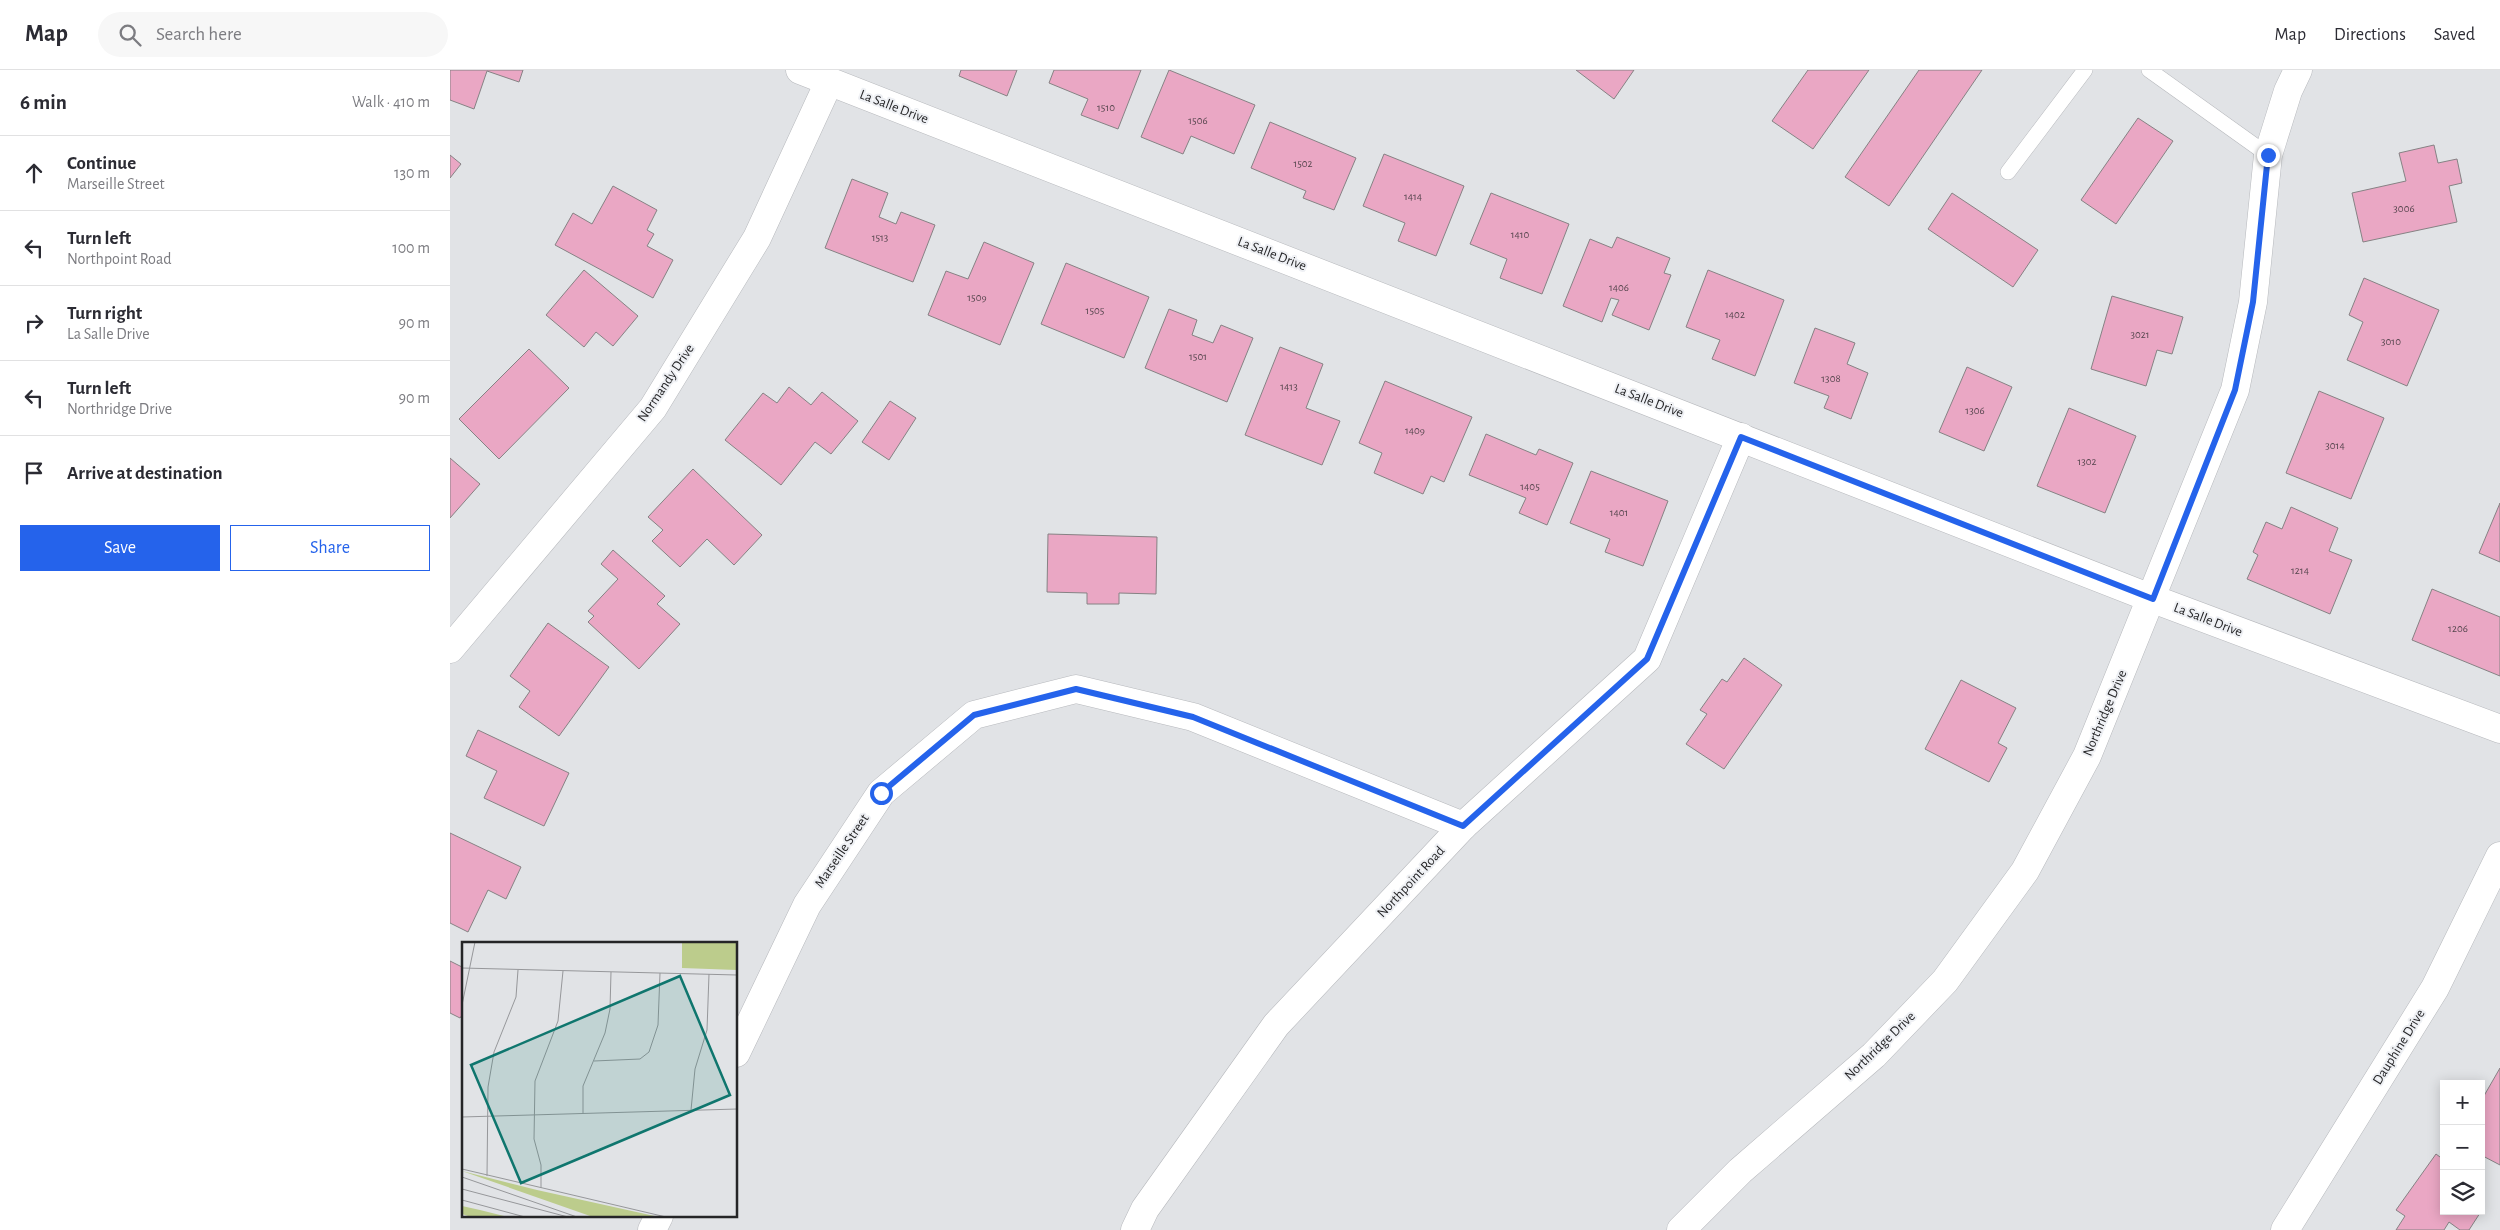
<!DOCTYPE html>
<meta charset="utf-8">
<style>
body{margin:0;font-family:"Alegreya Sans",sans-serif;background:#f7f7f7;color:#2b2b33}
.controls{position:absolute;right:15px;bottom:15px;display:grid;overflow:hidden;border-radius:0px;box-shadow:0 2px 12px #0003}
.controls button{width:45px;height:45px;display:grid;place-items:center;padding:0;border:0;border-bottom:1px solid #e1e1e2;background:#fff;color:#2b2b33;font:25px sans-serif}
.stop{position:absolute;width:15px;height:15px;margin:-11px;border:4px solid #2563eb;border-radius:50%;background:#fff}
.stop.end{background:#2563eb;border-color:#fff;box-shadow:0 1px 5px #0008}
.list{margin:0;padding:0;list-style:none}
h2{display:flex;justify-content:space-between;align-items:center;height:65px;margin:0;padding:0 20px;font-size:21px}
h2 small{font-size:16px;font-weight:400;color:#7c7c81}
.list li{display:grid;grid-template-columns:32px 1fr auto;gap:15px;align-items:center;box-sizing:border-box;height:75px;padding:0 20px;border-top:1px solid #e1e1e2}
.list b{display:block;font-size:19px;white-space:nowrap}
.list p{margin:0;font-size:16px;white-space:nowrap;color:#7c7c81}
.list em{font-size:16px;font-style:normal;color:#7c7c81}
.actions{display:flex;gap:10px;padding:15px 20px}
.actions a{flex:1;padding:11px 0;border:1px solid #2563eb;border-radius:0px;text-align:center;font-size:18px;color:#2563eb}
.actions .main{background:#2563eb;color:#fff}
.icon{flex:none;width:28px;height:28px;fill:none;stroke:currentColor;stroke-width:2;stroke-linecap:round;stroke-linejoin:round}
.map{position:relative;flex:none;width:2050px;height:1160px;overflow:hidden}
header{display:flex;align-items:center;gap:30px;box-sizing:border-box;height:70px;padding:0 25px;background:#fff;border-bottom:1px solid #e1e1e2}
header strong{font-size:24px}
nav{display:flex;gap:28px;margin-inline-start:auto;font-size:18px}
.search{width:350px;height:45px;background:#f7f7f7;display:flex;align-items:center;gap:12px;box-sizing:border-box;padding:0 18px;border-radius:28px;color:#7c7c81;font-size:19px}
main{display:flex}
aside{flex:1;background:#fff}
.map>svg:first-child{display:block}
.building{fill:#eaa7c4;stroke:#868284}
.lines{fill:none;stroke-linecap:round;stroke-linejoin:round}
.service-casing{stroke:#b7b9bd;stroke-width:16}
.minor-casing{stroke:#b7b9bd;stroke-width:29}
.service{stroke:#fff;stroke-width:15}
.minor{stroke:#fff;stroke-width:28}
.route{stroke:#2563eb;stroke-width:6}
.labels{text-anchor:middle;dominant-baseline:central;stroke-width:4;stroke-linejoin:round;paint-order:stroke}
.number-label{font-size:11px;fill:#56464e}
.street-label{font-size:14px;fill:#252527;stroke:#eef0f4}
.inset-road{fill:none;stroke:#96979a;stroke-width:1}
.view{fill:#0f766e;fill-opacity:0.15;stroke:#0f766e;stroke-width:2.5}
.inset-edge{fill:none;stroke:#252527;stroke-width:2.5}
</style>
<header>
<strong>Map</strong>
<div class="search"><svg class="icon" aria-label="search" viewBox="0 0 24 24"><circle cx="10" cy="10" r="6"/><path d="M15 15l6 6"/></svg>Search here</div>
<nav><a>Map</a><a>Directions</a><a>Saved</a></nav>
</header>
<main>
<aside>
<h2>6 min<small>Walk · 410 m</small></h2>
<ul class="list">
<li><svg class="icon" aria-label="ahead" viewBox="0 0 24 24"><path d="M12 20V5M6 11l6-6 6 6"/></svg><div><b>Continue</b><p>Marseille Street</p></div><em>130 m</em></li>
<li><svg class="icon" aria-label="left" viewBox="0 0 24 24"><path d="M17 20v-9H6M10 6l-5 5 5 5"/></svg><div><b>Turn left</b><p>Northpoint Road</p></div><em>100 m</em></li>
<li><svg class="icon" aria-label="right" viewBox="0 0 24 24"><path d="M7 20v-9h11M14 6l5 5-5 5"/></svg><div><b>Turn right</b><p>La Salle Drive</p></div><em>90 m</em></li>
<li><svg class="icon" aria-label="left" viewBox="0 0 24 24"><path d="M17 20v-9H6M10 6l-5 5 5 5"/></svg><div><b>Turn left</b><p>Northridge Drive</p></div><em>90 m</em></li>
<li><svg class="icon" aria-label="arrive" viewBox="0 0 24 24"><path d="M6 21V4h12l-3 4 3 4H6"/></svg><div><b>Arrive at destination</b></div></li>
</ul>
<div class="actions"><a class="main">Save</a><a>Share</a></div>
</aside>
<div class="map">
<svg width="2050" height="1160" viewBox="0 0 2050 1160">
<rect width="100%" height="100%" fill="#e1e3e6"/>
<g class="building">
<polygon points="0,0 73,0 69,12 37,1 24,39 0,30"/>
<polygon points="511,0 567,0 557,26 509,6"/>
<polygon points="604,0 691,0 668,59 631,45 638,29 599,13"/>
<polygon points="719,0 805,35 784,84 741,66 733,84 691,67"/>
<polygon points="1126,0 1184,0 1164,29"/>
<polygon points="1358,0 1419,0 1363,79 1322,51"/>
<polygon points="1469,0 1532,0 1439,136 1395,107"/>
<polygon points="1688,48 1723,71 1666,154 1631,130"/>
<polygon points="820,52 906,88 884,140 853,128 856,121 801,98"/>
<polygon points="1984,75 1988,93 2007,89 2012,113 1999,116 2007,152 1913,172 1902,123 1956,111 1949,83"/>
<polygon points="934,84 1014,116 986,186 948,171 955,153 913,136"/>
<polygon points="0,85 11,94 0,108"/>
<polygon points="402,109 438,123 429,147 446,154 451,142 485,155 463,212 375,178"/>
<polygon points="163,116 207,140 197,160 204,164 197,176 223,190 203,228 105,175 123,143 142,154"/>
<polygon points="1041,123 1119,154 1092,224 1050,208 1057,189 1020,174"/>
<polygon points="1502,123 1588,180 1563,217 1478,159"/>
<polygon points="1167,167 1220,188 1214,203 1221,205 1199,260 1162,245 1169,230 1161,228 1152,252 1113,236 1140,169 1162,178"/>
<polygon points="534,172 584,193 550,275 478,245 496,201 518,209"/>
<polygon points="616,193 699,227 674,288 591,254"/>
<polygon points="134,200 188,246 163,276 146,262 134,277 96,245"/>
<polygon points="1258,200 1334,230 1305,306 1262,289 1270,270 1236,257"/>
<polygon points="1914,208 1989,240 1957,316 1897,290 1913,252 1899,245"/>
<polygon points="1662,226 1733,247 1722,284 1707,280 1696,316 1641,299"/>
<polygon points="719,239 747,250 742,265 763,273 771,255 803,268 777,332 695,298"/>
<polygon points="1365,258 1405,273 1397,294 1418,303 1401,349 1374,338 1379,326 1344,313"/>
<polygon points="830,277 873,294 856,338 890,351 872,395 795,365"/>
<polygon points="79,279 119,318 49,389 9,349"/>
<polygon points="1517,297 1562,317 1534,381 1489,362"/>
<polygon points="935,311 1022,347 994,412 981,406 973,424 924,403 932,383 909,373"/>
<polygon points="339,317 361,335 372,322 408,351 381,384 365,372 331,415 275,370 313,323 327,333"/>
<polygon points="1869,321 1934,348 1901,429 1836,403"/>
<polygon points="440,331 466,348 439,390 412,372"/>
<polygon points="1619,338 1686,366 1655,443 1587,416"/>
<polygon points="1036,364 1086,385 1089,379 1123,393 1097,455 1069,443 1076,428 1019,405"/>
<polygon points="0,388 30,414 0,448"/>
<polygon points="243,399 312,465 284,495 257,469 230,497 202,471 213,460 198,447"/>
<polygon points="1141,401 1218,431 1193,496 1155,482 1160,469 1120,453"/>
<polygon points="2050,433 2050,492 2029,483"/>
<polygon points="1841,437 1888,458 1879,481 1902,490 1880,544 1797,509 1808,485 1803,482 1816,452 1832,459"/>
<polygon points="598,464 707,467 706,524 669,523 669,534 637,534 637,523 597,522"/>
<polygon points="163,480 215,526 207,534 230,554 189,599 138,552 144,546 138,541 168,509 151,494"/>
<polygon points="1982,519 2050,547 2050,606 1962,570"/>
<polygon points="98,553 159,597 109,666 69,637 80,621 60,606"/>
<polygon points="1294,588 1332,615 1274,699 1236,674 1257,644 1250,640 1272,609 1277,612"/>
<polygon points="1511,610 1566,638 1548,673 1557,678 1539,712 1475,679"/>
<polygon points="28,660 119,703 94,756 34,728 47,701 16,686"/>
<polygon points="0,763 71,797 56,829 38,820 18,862 0,853"/>
<polygon points="0,891 14,898 14,942 10,948 0,943"/>
<polygon points="2050,998 2050,1095 2031,1085 2031,1031"/>
<polygon points="1986,1084 1994,1090 1994,1141 2026,1141 2030,1143 2019,1160 2010,1160 1999,1152 1994,1160 1946,1160 1955,1146 1946,1140"/>
</g>
<g class="lines">
<g class="service-casing">
<g id="service">
<polyline points="1699,0 1818,85"/>
<polyline points="1558,102 1635,0"/>
</g>
</g>
<g class="minor-casing">
<g id="minor">
<polyline points="350,0 1703,529 2050,659"/>
<polyline points="0,579 203,338 307,168 379,12"/>
<polyline points="286,983 357,835 431,723 524,645 626,619 743,647 1013,756"/>
<polyline points="202,1160 209,1146"/>
<polyline points="685,1160 695,1139 826,955 1013,756 1197,589 1291,367"/>
<polyline points="1231,1160 1290,1101 1424,985 1495,911 1575,801 1637,686 1785,320 1803,232 1818,85 1838,21 1848,0"/>
<polyline points="1835,1160 1985,918 2050,786"/>
</g>
</g>
<use href="#service" class="service"/>
<use href="#minor" class="minor"/>
</g>
<g class="lines">
<polyline class="route" points="431,723 524,645 626,619 743,647 1013,756 1197,589 1291,367 1703,529 1785,320 1803,232 1818,85"/>
</g>
<g class="labels">
<g class="number-label">
<text x="656" y="37">1510</text>
<text x="748" y="50">1506</text>
<text x="853" y="93">1502</text>
<text x="963" y="126">1414</text>
<text x="1954" y="138">3006</text>
<text x="1070" y="164">1410</text>
<text x="430" y="167">1513</text>
<text x="1169" y="217">1406</text>
<text x="527" y="227">1509</text>
<text x="645" y="240">1505</text>
<text x="1285" y="244">1402</text>
<text x="1690" y="264">3021</text>
<text x="1941" y="271">3010</text>
<text x="748" y="286">1501</text>
<text x="1381" y="308">1308</text>
<text x="839" y="316">1413</text>
<text x="1525" y="340">1306</text>
<text x="965" y="360">1409</text>
<text x="1885" y="375">3014</text>
<text x="1637" y="391">1302</text>
<text x="1080" y="416">1405</text>
<text x="1169" y="442">1401</text>
<text x="1850" y="500">1214</text>
<text x="2008" y="558">1206</text>
</g>
<g class="street-label">
<text transform="translate(444 37) rotate(21)">La Salle Drive</text>
<text transform="translate(822 184) rotate(21)">La Salle Drive</text>
<text transform="translate(216 313) rotate(-56)">Normandy Drive</text>
<text transform="translate(1199 331) rotate(21)">La Salle Drive</text>
<text transform="translate(1758 550) rotate(21)">La Salle Drive</text>
<text transform="translate(1655 643) rotate(-67)">Northridge Drive</text>
<text transform="translate(392 781) rotate(-56)">Marseille Street</text>
<text transform="translate(961 812) rotate(-47)">Northpoint Road</text>
<text transform="translate(1430 976) rotate(-44)">Northridge Drive</text>
<text transform="translate(1949 977) rotate(-58)">Dauphine Drive</text>
</g>
</g>
<g transform="translate(12 872)">
<rect width="275" height="275" fill="#e1e3e6"/>
<path d="M 275,0 L 275,28 L 220,26 L 220,0 ZM 0,229 L 75,248 L 197,275 L 131,275 ZM 0,264 L 18,268 L 46,275 L 9,275 L 0,272 Z" fill="#bccc8c"/>
<path class="inset-road" d="M 0,26 L 275,33M 0,63 L 13,0M 132,119 L 178,117 L 187,110 L 196,83 L 198,31M 229,168 L 233,127 L 245,88 L 247,32M 121,171 L 121,144 L 143,91 L 148,67 L 149,30M 0,175 L 275,167M 0,227 L 204,275M 25,234 L 26,145 L 32,110 L 54,55 L 56,28M 0,235 L 115,275M 79,246 L 79,223 L 72,197 L 73,139 L 96,79 L 101,29M 0,247 L 106,275M 0,258 L 63,275"/>
<path class="view" d="M 218,34 L 268,153 L 59,241 L 9,123 Z"/>
<rect width="275" height="275" class="inset-edge"/>
</g>
</svg>
<div class="controls">
<button>+</button>
<button>−</button>
<button><svg class="icon" aria-label="layers" viewBox="0 0 24 24"><path d="M12 4l9 5-9 5-9-5zM3 14l9 5 9-5"/></svg></button>
</div>
<div class="stop" style="left:431px;top:723px"></div>
<div class="stop end" style="left:1818px;top:85px"></div>
</div>
</main>
